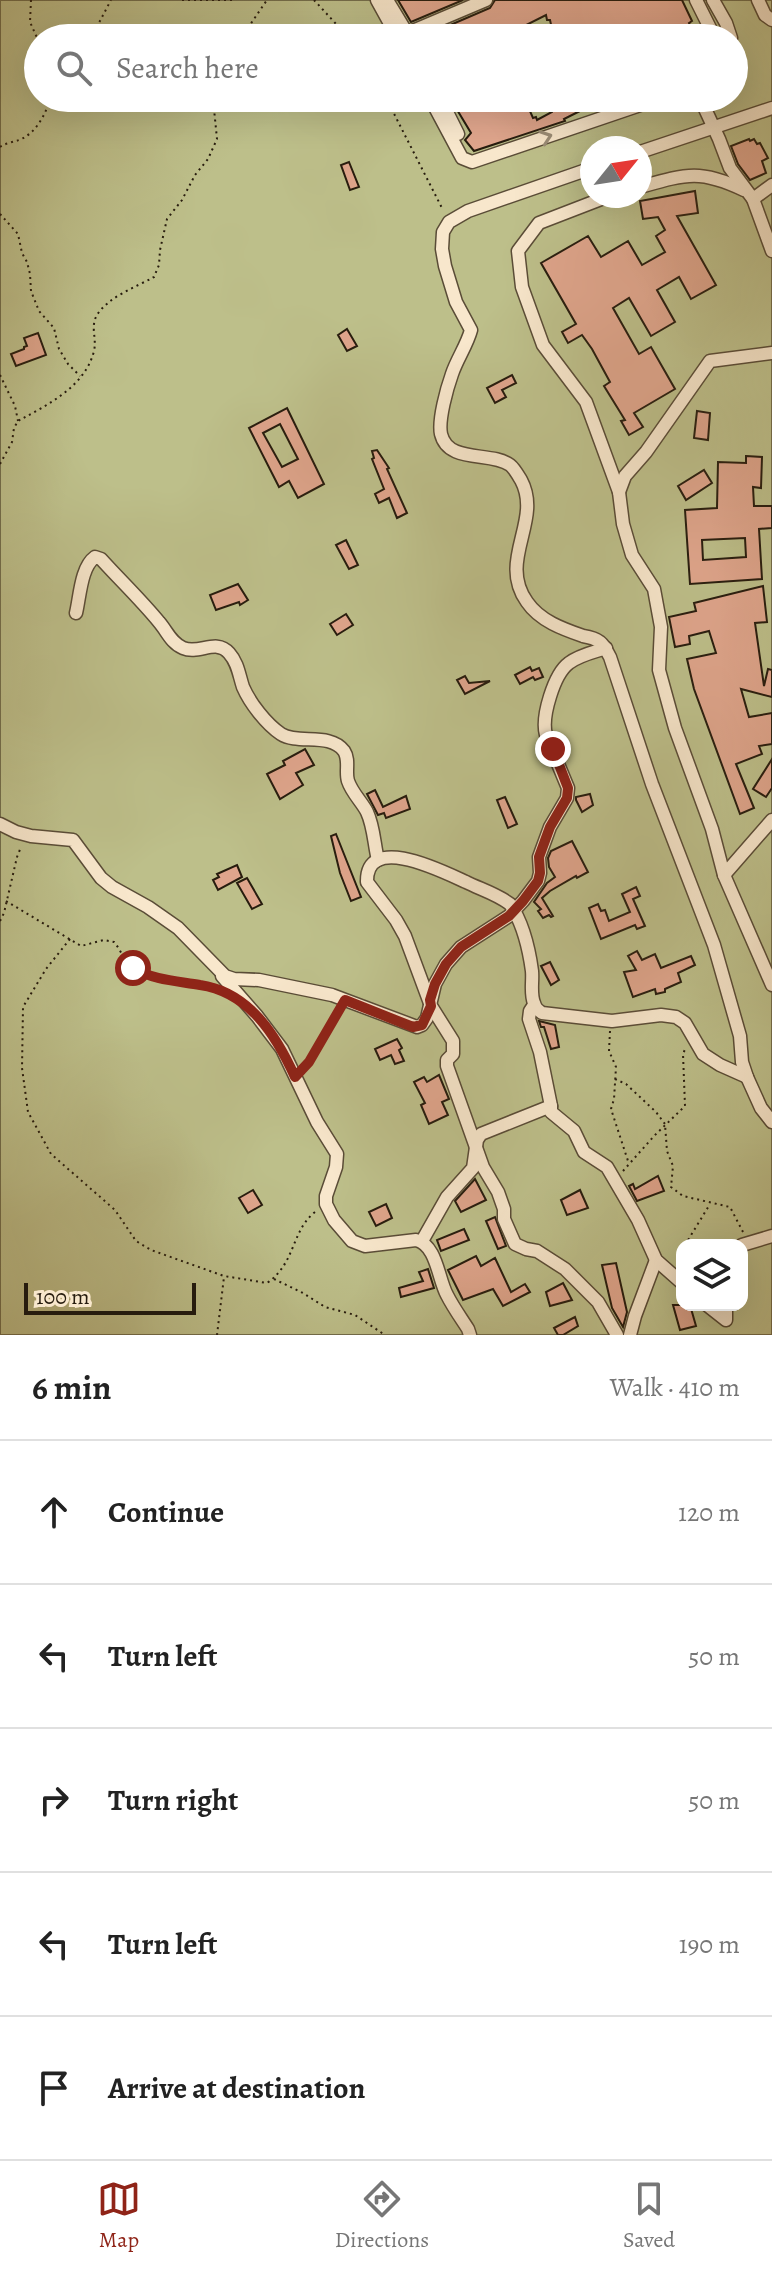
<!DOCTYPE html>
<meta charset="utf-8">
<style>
body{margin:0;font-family:Alegreya,serif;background:#f6f6f6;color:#222}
.controls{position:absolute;right:24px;bottom:24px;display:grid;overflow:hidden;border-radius:16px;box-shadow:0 8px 32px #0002}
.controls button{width:72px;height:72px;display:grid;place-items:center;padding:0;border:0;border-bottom:2px solid #e0e0e0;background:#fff;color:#222;font:40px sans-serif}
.compass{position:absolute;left:580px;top:136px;width:72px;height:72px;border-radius:50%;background:#fff;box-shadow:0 8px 32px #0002;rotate:60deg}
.scale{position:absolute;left:24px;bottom:20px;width:172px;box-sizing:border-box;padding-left:8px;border:4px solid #271c0e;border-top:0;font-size:22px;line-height:28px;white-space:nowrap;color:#271c0e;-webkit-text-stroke:6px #f8e7cc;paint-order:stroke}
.stop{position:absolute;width:24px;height:24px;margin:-18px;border:6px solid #8f2418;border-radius:50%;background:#fff}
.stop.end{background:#8f2418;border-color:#fff;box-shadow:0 2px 8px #0008}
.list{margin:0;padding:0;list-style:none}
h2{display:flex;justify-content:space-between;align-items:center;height:104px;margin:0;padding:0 32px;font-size:34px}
h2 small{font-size:26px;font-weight:400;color:#767676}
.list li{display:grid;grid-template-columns:52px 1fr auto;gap:24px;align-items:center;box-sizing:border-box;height:144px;padding:0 32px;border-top:2px solid #e0e0e0}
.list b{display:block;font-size:30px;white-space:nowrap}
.list em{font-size:26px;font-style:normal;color:#767676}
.icon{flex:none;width:44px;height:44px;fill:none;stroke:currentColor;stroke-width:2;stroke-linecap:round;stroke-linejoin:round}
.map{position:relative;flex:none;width:772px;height:1335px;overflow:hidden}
.search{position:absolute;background:#fff;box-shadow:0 8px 32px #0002;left:24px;right:24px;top:24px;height:88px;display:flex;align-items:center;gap:20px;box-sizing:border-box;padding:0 28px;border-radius:44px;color:#767676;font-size:30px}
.sheet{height:824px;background:#fff}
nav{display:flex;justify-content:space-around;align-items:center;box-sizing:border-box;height:112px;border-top:2px solid #e0e0e0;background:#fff;font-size:22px;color:#767676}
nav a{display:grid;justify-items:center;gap:4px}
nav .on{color:#8f2418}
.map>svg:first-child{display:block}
.green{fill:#bdbf8a;stroke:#726e4c;stroke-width:2;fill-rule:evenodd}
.building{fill:#dfa58c;stroke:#271c0e;stroke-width:2;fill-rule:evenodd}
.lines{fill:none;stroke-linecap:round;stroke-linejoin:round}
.minor-casing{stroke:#5a4c37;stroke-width:15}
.path{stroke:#271c0e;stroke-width:2;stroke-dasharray:2 4;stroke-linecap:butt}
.minor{stroke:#f8e7cc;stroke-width:12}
.oneway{stroke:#9a8c76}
.route{stroke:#8f2418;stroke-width:10}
</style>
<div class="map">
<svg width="772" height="1335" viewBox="0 0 772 1335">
<rect width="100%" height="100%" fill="#f4dab1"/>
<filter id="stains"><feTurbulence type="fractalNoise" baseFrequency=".0025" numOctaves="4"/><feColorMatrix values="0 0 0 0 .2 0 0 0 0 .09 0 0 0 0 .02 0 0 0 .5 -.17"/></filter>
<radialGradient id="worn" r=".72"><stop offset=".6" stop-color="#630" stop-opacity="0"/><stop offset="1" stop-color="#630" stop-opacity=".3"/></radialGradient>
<path class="green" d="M 0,0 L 772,0 L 772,1335 L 0,1335 ZM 38,38 L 734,38 L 734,98 L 38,98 ZM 592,148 L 640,148 L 640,196 L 592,196 ZM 682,1245 L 742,1245 L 742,1305 L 682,1305 Z"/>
<g class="building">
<polygon points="398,0 463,0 411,22"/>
<polygon points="495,0 682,0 692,21 689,23 697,38 626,38 624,36 620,38 554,38 550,20 547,20 546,15 522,27 523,38 420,38 490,8"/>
<polygon points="450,98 518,98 510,103 526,102 533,118 536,117 537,120 552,112 551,99 581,98 586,108 564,119 565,121 474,151 465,140 471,133"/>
<polygon points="749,139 750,141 754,139 757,144 760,143 768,158 762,161 766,173 750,180 738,164 731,146"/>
<polygon points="349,162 359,187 350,190 341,165"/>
<polygon points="695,191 698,213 677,216 716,285 691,299 679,277 657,290 675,322 651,336 629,298 613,308 639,354 651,347 675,389 634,413 643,427 629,435 621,421 625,420 604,386 610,382 592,349 582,335 568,343 562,332 576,324 541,263 588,236 601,257 628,241 642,265 665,252 656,236 665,230 658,217 643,219 640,201"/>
<polygon points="347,329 357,346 347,351 338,335"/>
<polygon points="38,333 46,355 16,366 11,354 24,349 24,347 27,346 24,338"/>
<polygon points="512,375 516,383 502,390 506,397 495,403 487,388"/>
<path d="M 287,408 L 324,484 L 298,498 L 289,481 L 279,487 L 249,428 ZM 280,424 L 298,459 L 282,467 L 263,433 Z"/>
<polygon points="697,411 710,413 708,440 694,438"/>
<polygon points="377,450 389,468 387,469 407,513 397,518 389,498 379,503 375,494 384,489 372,459 374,458 372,451"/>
<path d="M 746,456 L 762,457 L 761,488 L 753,487 L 754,506 L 772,506 L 772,528 L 759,529 L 762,579 L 690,584 L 685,510 L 717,508 L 718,462 L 746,463 ZM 745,538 L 746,557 L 703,560 L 702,540 Z"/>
<polygon points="704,470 712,483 686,500 678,486"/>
<polygon points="346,540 358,565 349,569 336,545"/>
<polygon points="238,584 248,600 240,605 239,602 216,610 210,595"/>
<polygon points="763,586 767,622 755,623 764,686 768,669 772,670 772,697 741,689 749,717 772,713 772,744 759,746 762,754 736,764 754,808 740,814 694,689 687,659 716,653 709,631 689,636 690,644 675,647 669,617 696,611 694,603"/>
<polygon points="346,614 353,625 337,635 330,624"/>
<polygon points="530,667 532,671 539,668 543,677 535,680 533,677 520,684 515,675"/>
<polygon points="465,676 469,683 490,681 465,694 457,680"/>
<polygon points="305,749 314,765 296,773 303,785 280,799 267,774 285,765 283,761"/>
<polygon points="772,759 772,788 766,797 753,789"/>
<polygon points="375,790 383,807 406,796 410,809 386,818 384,813 378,815 367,794"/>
<polygon points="590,794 593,805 582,812 576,800 576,797"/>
<polygon points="505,797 517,824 508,828 497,800"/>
<polygon points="336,834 361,897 351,901 340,873 331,836"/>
<polygon points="572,841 588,872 577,878 576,876 550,891 542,898 553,916 551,917 549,915 543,918 538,911 541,909 534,902 547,883 555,877 549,867 548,858 551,851"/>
<polygon points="237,865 242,877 218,890 213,880 219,877 217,874"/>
<polygon points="247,878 262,904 252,909 237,883"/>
<polygon points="636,887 640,896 633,899 645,926 637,929 635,925 601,939 589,908 598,904 601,911 605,910 609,921 630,912 622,894"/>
<polygon points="637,951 642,960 655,954 661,968 691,956 695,965 678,973 681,982 665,989 665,992 656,994 655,989 633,997 624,972 636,970 628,956"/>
<polygon points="550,962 559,980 551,985 541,966"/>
<polygon points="539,1021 555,1025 559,1047 551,1049 544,1027 541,1027"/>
<polygon points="397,1039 402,1048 399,1050 404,1061 395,1064 391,1055 380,1060 375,1049"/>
<polygon points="439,1075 449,1099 442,1102 448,1115 429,1124 421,1105 425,1103 414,1082 424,1077 427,1082"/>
<polygon points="658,1176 664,1191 637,1201 629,1186 633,1184 635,1189"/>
<polygon points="475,1179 486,1200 461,1212 455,1201"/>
<polygon points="253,1190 262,1205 248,1213 239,1198"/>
<polygon points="580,1190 588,1208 567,1215 561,1200"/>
<polygon points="386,1204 392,1218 376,1226 369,1212"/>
<polygon points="495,1217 506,1246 498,1249 486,1221"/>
<polygon points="464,1229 469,1240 441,1251 437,1240"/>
<polygon points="476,1256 481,1266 495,1258 511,1292 525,1284 530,1292 503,1306 493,1289 463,1300 448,1270"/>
<polygon points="616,1263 627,1312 623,1327 612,1308 602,1265"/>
<polygon points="428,1269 434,1288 401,1297 399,1288 423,1281 419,1272"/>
<polygon points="563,1283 572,1300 550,1306 546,1292"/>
<polygon points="673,1305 690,1305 696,1326 680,1330"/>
<polygon points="575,1317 578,1326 563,1335 558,1335 554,1328"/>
</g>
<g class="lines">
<g class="minor-casing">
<g id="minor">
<polyline points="377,0 398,38"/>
<polyline points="387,0 410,38"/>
<polyline points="696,0 710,28 712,38"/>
<polyline points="713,0 726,23 731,38"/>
<polyline points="758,0 765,15 772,20"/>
<polyline points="408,33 486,0"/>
<polyline points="430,98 462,158 472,162 661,98"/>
<polyline points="440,98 458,134"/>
<polyline points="700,98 719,139 730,168 753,199 772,251"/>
<polyline points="640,152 772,108"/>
<path d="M 592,168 L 468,211 L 449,222 L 443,232 L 442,249 L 445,266 L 456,302 L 471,330 C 467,345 457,359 452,374 C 447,388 438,420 441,434 C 448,464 491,451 510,465 C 514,468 518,475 521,480 C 543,521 497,560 527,602 C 540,621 563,629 583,636 C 589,637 596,639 600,642 C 605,646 607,652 610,657 L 652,784 L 714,945 L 740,1036 L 742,1062 L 747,1077 L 761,1108 L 772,1122"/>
<path d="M 640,187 C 686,174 700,169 744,190"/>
<polyline points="609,196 539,223 518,251 522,287 543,345 586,402 619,492 623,524 632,555 654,589 661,627 659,670 675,728 712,829 724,875 772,985"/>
<polyline points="753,199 772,185"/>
<polyline points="619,492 625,476 646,452 710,361 772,353"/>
<path d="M 76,613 C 80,596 81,567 95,557 L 101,559 C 120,580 141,600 159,622 C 167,631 171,643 183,648 C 199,655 216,638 229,653 C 238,663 239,675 243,687 C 250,703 266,724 281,734 C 298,745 330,732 344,751 C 350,760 345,772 348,781 C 352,793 362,802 367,812 C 374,827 374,844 378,860"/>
<path d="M 0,824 L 16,832 L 31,836 L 73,840 L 101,878 L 112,887 L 148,907 L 178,928 L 225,976 L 234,979 L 259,980 L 332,995 L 417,1027 L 422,1025 L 427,1018 L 435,984 L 446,964 L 461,947 L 509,916 L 523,901 L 538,881 L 540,873 L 539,857 L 550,827 L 567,798 L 568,788 L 546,735 C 541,717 554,674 569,663 C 579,655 594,652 606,648"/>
<polyline points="724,875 772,820"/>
<path d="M 222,976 L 257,1016 L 282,1049 L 317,1122 L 337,1154 L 336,1167 L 326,1196 L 326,1204 L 334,1220 L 352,1241 L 365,1246 L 416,1240 C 437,1245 438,1279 447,1295 C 453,1307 461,1318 468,1329 L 470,1335"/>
<polyline points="551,1106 551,1112 574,1131 584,1152 607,1167 638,1220 656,1260 682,1283"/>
<polyline points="422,1241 447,1197 473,1168 477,1140 481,1134 551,1106 540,1052 529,1019 530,1011 534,1005"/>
<polyline points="742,1245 772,1236"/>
<polyline points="707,1305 726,1320 726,1305"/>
<path d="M 617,1335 L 598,1302 L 565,1269 L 537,1251 L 526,1249 L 515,1244 L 504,1219 L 504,1209 L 498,1192 L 483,1167 L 447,1066 L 447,1060 L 453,1054 L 453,1041 L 431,1006 L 405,936 L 396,920 L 367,882 C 366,832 444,872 466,882 C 480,889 497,894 510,904 C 523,923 529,949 532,971 C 533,982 530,993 534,1003 C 536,1009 537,1009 542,1013 L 612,1021 L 661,1015 L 676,1017 L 685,1023 L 703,1054 L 720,1065 L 747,1077"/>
<polyline points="630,1335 635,1316 656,1260"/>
</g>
</g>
<g class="path">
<polyline points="31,0 30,22 38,40"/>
<polyline points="182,0 235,0"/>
<polyline points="314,0 349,38"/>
<polyline points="91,38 111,0"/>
<polyline points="241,38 267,0"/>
<polyline points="386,98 443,210"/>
<path d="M 0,147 C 6,143 13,142 19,140 C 37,133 45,114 51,98"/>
<polyline points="0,214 18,234 22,253 27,262 30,274 31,291 39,311 54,328 59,349 68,364 80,376"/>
<polyline points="0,375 15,406 18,421"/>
<path d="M 0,464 L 12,442 L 14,428 L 18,421 C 47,405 85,387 94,351 C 97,338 90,327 97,315 C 108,297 136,287 154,277 L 159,265 L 160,250 L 167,219 L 182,200 L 195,175 L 208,159 L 217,139 L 214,109 L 217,98"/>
<path d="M 6,901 L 81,946 L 104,940 L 114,942 C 121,950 124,961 132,967 C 155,986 191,981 217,990"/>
<polyline points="0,921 4,913 17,857 21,847"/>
<path d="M 70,939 L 46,969 L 23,1007 L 22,1068 L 28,1112 L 51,1154 L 115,1210 L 136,1241 L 151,1250 L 224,1276 L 267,1283 C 296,1263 291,1231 315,1212"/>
<polyline points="610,1031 609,1051 616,1067 614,1099 611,1109 629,1164"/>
<polyline points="304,1067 339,1011"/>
<polyline points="615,1079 626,1084 656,1112 665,1124 667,1151 673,1166 671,1187 683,1196 730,1207 743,1232"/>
<polyline points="623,1171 654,1136 685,1106 683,1054 686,1047"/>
<polyline points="685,1245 710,1204"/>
<polyline points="678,1264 682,1254"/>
<polyline points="274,1279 303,1293 325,1307 355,1315 385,1335"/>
<polyline points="217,1335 224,1277"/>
</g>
<use href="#minor" class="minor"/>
</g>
<defs><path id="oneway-chevron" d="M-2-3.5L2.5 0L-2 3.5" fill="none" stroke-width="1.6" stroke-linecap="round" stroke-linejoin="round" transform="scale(2)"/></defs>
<use class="oneway" href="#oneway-chevron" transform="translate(546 137) rotate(-19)"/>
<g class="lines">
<path class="route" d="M 133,968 C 153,980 177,981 200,985 C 249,992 276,1035 295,1077 L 309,1062 L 345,1000 L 413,1027 L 422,1025 L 431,1006 L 430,1000 L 435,984 L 446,964 L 461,947 L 509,916 L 523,901 L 538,881 L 540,873 L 539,857 L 550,827 L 567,798 L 568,788 L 553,749"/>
</g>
<rect width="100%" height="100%" filter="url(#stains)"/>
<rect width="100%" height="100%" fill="url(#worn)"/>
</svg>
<div class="controls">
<button><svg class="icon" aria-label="layers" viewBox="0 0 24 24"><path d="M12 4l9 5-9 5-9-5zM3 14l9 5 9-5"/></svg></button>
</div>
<svg class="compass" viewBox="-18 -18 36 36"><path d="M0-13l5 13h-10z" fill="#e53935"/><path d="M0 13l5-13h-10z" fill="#767676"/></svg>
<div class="scale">100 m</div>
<div class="stop" style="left:133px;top:968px"></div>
<div class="stop end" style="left:553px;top:749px"></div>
<div class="search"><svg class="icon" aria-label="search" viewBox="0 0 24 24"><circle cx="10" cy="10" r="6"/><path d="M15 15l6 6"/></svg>Search here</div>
</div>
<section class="sheet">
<h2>6 min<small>Walk · 410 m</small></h2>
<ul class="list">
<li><svg class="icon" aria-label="ahead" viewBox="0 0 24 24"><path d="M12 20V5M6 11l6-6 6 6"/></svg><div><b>Continue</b></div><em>120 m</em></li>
<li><svg class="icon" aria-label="left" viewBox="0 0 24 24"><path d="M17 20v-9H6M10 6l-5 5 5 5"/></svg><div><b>Turn left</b></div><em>50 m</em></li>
<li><svg class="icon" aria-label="right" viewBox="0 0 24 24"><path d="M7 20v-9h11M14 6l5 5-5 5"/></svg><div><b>Turn right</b></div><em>50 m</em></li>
<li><svg class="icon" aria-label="left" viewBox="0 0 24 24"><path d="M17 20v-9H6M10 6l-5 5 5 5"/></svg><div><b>Turn left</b></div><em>190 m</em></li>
<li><svg class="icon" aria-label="arrive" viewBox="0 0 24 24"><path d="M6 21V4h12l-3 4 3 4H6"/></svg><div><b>Arrive at destination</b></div></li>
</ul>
</section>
<nav>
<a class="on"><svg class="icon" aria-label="map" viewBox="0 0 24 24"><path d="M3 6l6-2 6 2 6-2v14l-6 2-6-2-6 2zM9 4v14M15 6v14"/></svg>Map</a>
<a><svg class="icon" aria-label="directions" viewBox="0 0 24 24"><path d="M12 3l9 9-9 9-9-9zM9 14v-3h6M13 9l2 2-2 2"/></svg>Directions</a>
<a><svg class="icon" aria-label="saved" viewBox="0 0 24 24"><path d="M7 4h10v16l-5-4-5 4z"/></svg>Saved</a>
</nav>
